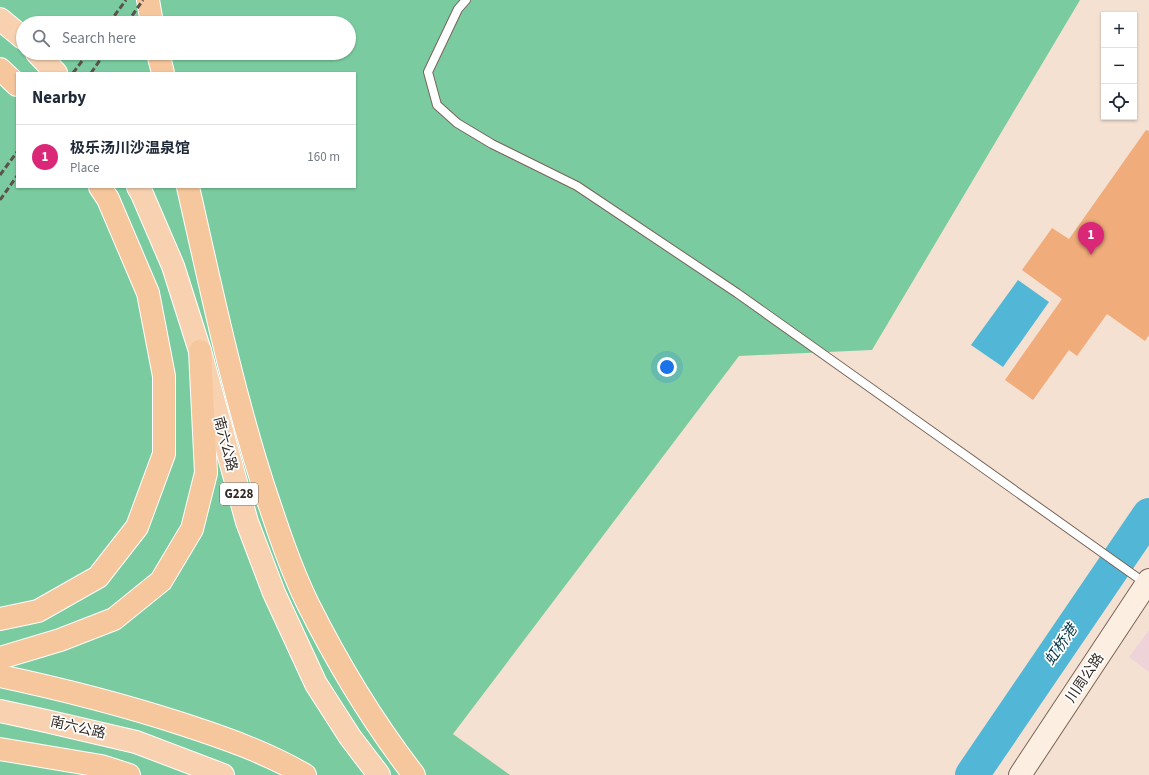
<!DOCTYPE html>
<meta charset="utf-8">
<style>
body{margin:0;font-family:"Source Sans 3","Noto Sans SC",sans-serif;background:#f6f6f7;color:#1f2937}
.controls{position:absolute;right:12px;top:12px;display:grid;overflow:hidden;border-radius:0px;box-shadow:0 1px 3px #0004}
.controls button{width:36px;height:36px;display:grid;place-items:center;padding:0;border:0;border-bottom:1px solid #e0e1e3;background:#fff;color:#1f2937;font:20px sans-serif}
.you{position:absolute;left:667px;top:367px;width:14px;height:14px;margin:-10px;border:3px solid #fff;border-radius:50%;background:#1a73e8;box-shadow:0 0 0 6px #1a73e833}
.badge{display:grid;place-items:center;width:26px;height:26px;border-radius:50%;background:#db2777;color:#fff;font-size:13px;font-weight:700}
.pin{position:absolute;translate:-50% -33px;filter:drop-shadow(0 1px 2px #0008)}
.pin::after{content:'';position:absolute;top:21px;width:14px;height:12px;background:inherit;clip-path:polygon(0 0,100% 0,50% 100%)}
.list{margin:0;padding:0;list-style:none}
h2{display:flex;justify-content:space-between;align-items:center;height:52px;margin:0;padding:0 16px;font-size:17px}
h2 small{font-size:13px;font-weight:400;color:#747a83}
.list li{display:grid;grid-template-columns:26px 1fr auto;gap:12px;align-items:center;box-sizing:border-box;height:64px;padding:0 16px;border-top:1px solid #e0e1e3}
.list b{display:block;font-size:15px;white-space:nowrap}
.list p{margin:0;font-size:13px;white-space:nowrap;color:#747a83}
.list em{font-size:13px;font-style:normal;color:#747a83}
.icon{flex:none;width:22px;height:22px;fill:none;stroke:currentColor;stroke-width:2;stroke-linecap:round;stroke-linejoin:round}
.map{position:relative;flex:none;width:1149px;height:775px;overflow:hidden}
.search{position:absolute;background:#fff;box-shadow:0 1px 3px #0004;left:16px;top:16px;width:340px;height:44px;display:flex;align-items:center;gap:10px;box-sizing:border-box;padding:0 14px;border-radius:22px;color:#747a83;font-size:15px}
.panel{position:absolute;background:#fff;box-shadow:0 1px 3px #0004;left:16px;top:72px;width:340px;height:116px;border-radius:0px}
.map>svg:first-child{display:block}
.industrial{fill:#eed3d9}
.forest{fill:#7acca0;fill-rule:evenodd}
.water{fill:#52b7d6}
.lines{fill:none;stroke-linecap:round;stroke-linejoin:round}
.river{stroke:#52b7d6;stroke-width:34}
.building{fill:#f0ac7b}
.service-casing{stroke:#776559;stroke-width:10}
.secondary-casing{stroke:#776559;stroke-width:24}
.trunk-casing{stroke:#fff;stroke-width:24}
.motorway-casing{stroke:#fff;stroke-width:24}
.service{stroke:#fff;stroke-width:8}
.secondary{stroke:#fceee1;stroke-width:22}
.trunk{stroke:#f8d2b0;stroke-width:22}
.motorway{stroke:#f6c79c;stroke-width:22}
.rail{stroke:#5d524b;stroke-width:3;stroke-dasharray:6 3;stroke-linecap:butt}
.labels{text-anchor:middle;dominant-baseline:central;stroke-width:3.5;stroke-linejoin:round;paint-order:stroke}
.shield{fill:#fff;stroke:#706b67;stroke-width:1}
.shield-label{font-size:13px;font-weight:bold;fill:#332b26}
.street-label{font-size:14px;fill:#332b26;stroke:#fff}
.water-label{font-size:15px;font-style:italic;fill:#053542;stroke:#fff}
</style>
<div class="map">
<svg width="1149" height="775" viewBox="0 0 1149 775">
<rect width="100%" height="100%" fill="#f5e1d2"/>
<polygon class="industrial" points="1149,630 1149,672 1129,657"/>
<path class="forest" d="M 0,0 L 1080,0 L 872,350 L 739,356 L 453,734 L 510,775 L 0,775 ZM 23,23 L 349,23 L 349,53 L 23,53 ZM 17,73 L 355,73 L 355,187 L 17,187 Z"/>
<polygon class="water" points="1018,280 1049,302 1003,367 971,345"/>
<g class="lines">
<polyline class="river" points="972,775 1149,515"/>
</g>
<polygon class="building" points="1146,130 1149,131 1149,335 1145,341 1107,314 1077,356 1069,350 1033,400 1005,380 1062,299 1022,270 1052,228 1069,239"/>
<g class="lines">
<g class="service-casing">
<polyline id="service" points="466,0 458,9 428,72 437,105 457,123 492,144 577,186 737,293 1145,583"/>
</g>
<g class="secondary-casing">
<polyline id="secondary" points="1020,775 1149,580"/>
</g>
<g class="trunk-casing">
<g id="trunk">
<polyline points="0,19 23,38"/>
<polyline points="37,53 56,73"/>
<polyline points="138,187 142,194 173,266 200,351 247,522 274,593 316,684 350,737 379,775"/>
<polyline points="0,711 46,721 136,742 223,775"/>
</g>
</g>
<g class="motorway-casing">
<g id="motorway">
<polyline points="148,0 152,23"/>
<polyline points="158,53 163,73"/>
<polyline points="0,69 17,85"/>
<path d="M 188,187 C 211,288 232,389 264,488 C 277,527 290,567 308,604 C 338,664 373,722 414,775"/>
<polyline points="0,619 38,611 98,577 137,527 164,454 164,376 148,293 108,199 100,187"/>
<polyline points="0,658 60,640 114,619 161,581 192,529 206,473 200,351"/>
<path d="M 0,676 C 61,689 120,704 179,723 C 222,737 266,752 305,775"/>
<polyline points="0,749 101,766 129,775"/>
</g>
</g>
<use href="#service" class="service"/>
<use href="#secondary" class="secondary"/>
<use href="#trunk" class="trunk"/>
<use href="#motorway" class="motorway"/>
<g class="rail">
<polyline points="109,23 126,0"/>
<polyline points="127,23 143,0"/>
<polyline points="73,73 88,53"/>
<polyline points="91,73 105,53"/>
<polyline points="0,175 17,152"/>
<polyline points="0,200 17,176"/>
</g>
</g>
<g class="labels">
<rect class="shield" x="220" y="483" width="38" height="22" rx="3"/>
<g class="shield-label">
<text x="239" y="494">G228</text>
</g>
<g class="street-label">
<text transform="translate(225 444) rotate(75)">南六公路</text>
<text transform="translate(1085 678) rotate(-56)">川周公路</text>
<text transform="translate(78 728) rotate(13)">南六公路</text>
</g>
<g class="water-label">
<text transform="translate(1061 645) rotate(-56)">虹桥港</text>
</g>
</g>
</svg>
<div class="controls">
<button>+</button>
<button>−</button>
<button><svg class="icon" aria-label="locate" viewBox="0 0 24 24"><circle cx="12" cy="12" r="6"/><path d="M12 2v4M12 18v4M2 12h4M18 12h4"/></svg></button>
</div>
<div class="you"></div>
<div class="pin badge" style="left:1091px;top:255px">1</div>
<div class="search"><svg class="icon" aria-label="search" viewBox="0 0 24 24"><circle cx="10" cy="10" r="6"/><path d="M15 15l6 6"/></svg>Search here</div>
<section class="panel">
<h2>Nearby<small></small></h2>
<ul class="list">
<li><span class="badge">1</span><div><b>极乐汤川沙温泉馆</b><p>Place</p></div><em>160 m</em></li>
</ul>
</section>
</div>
